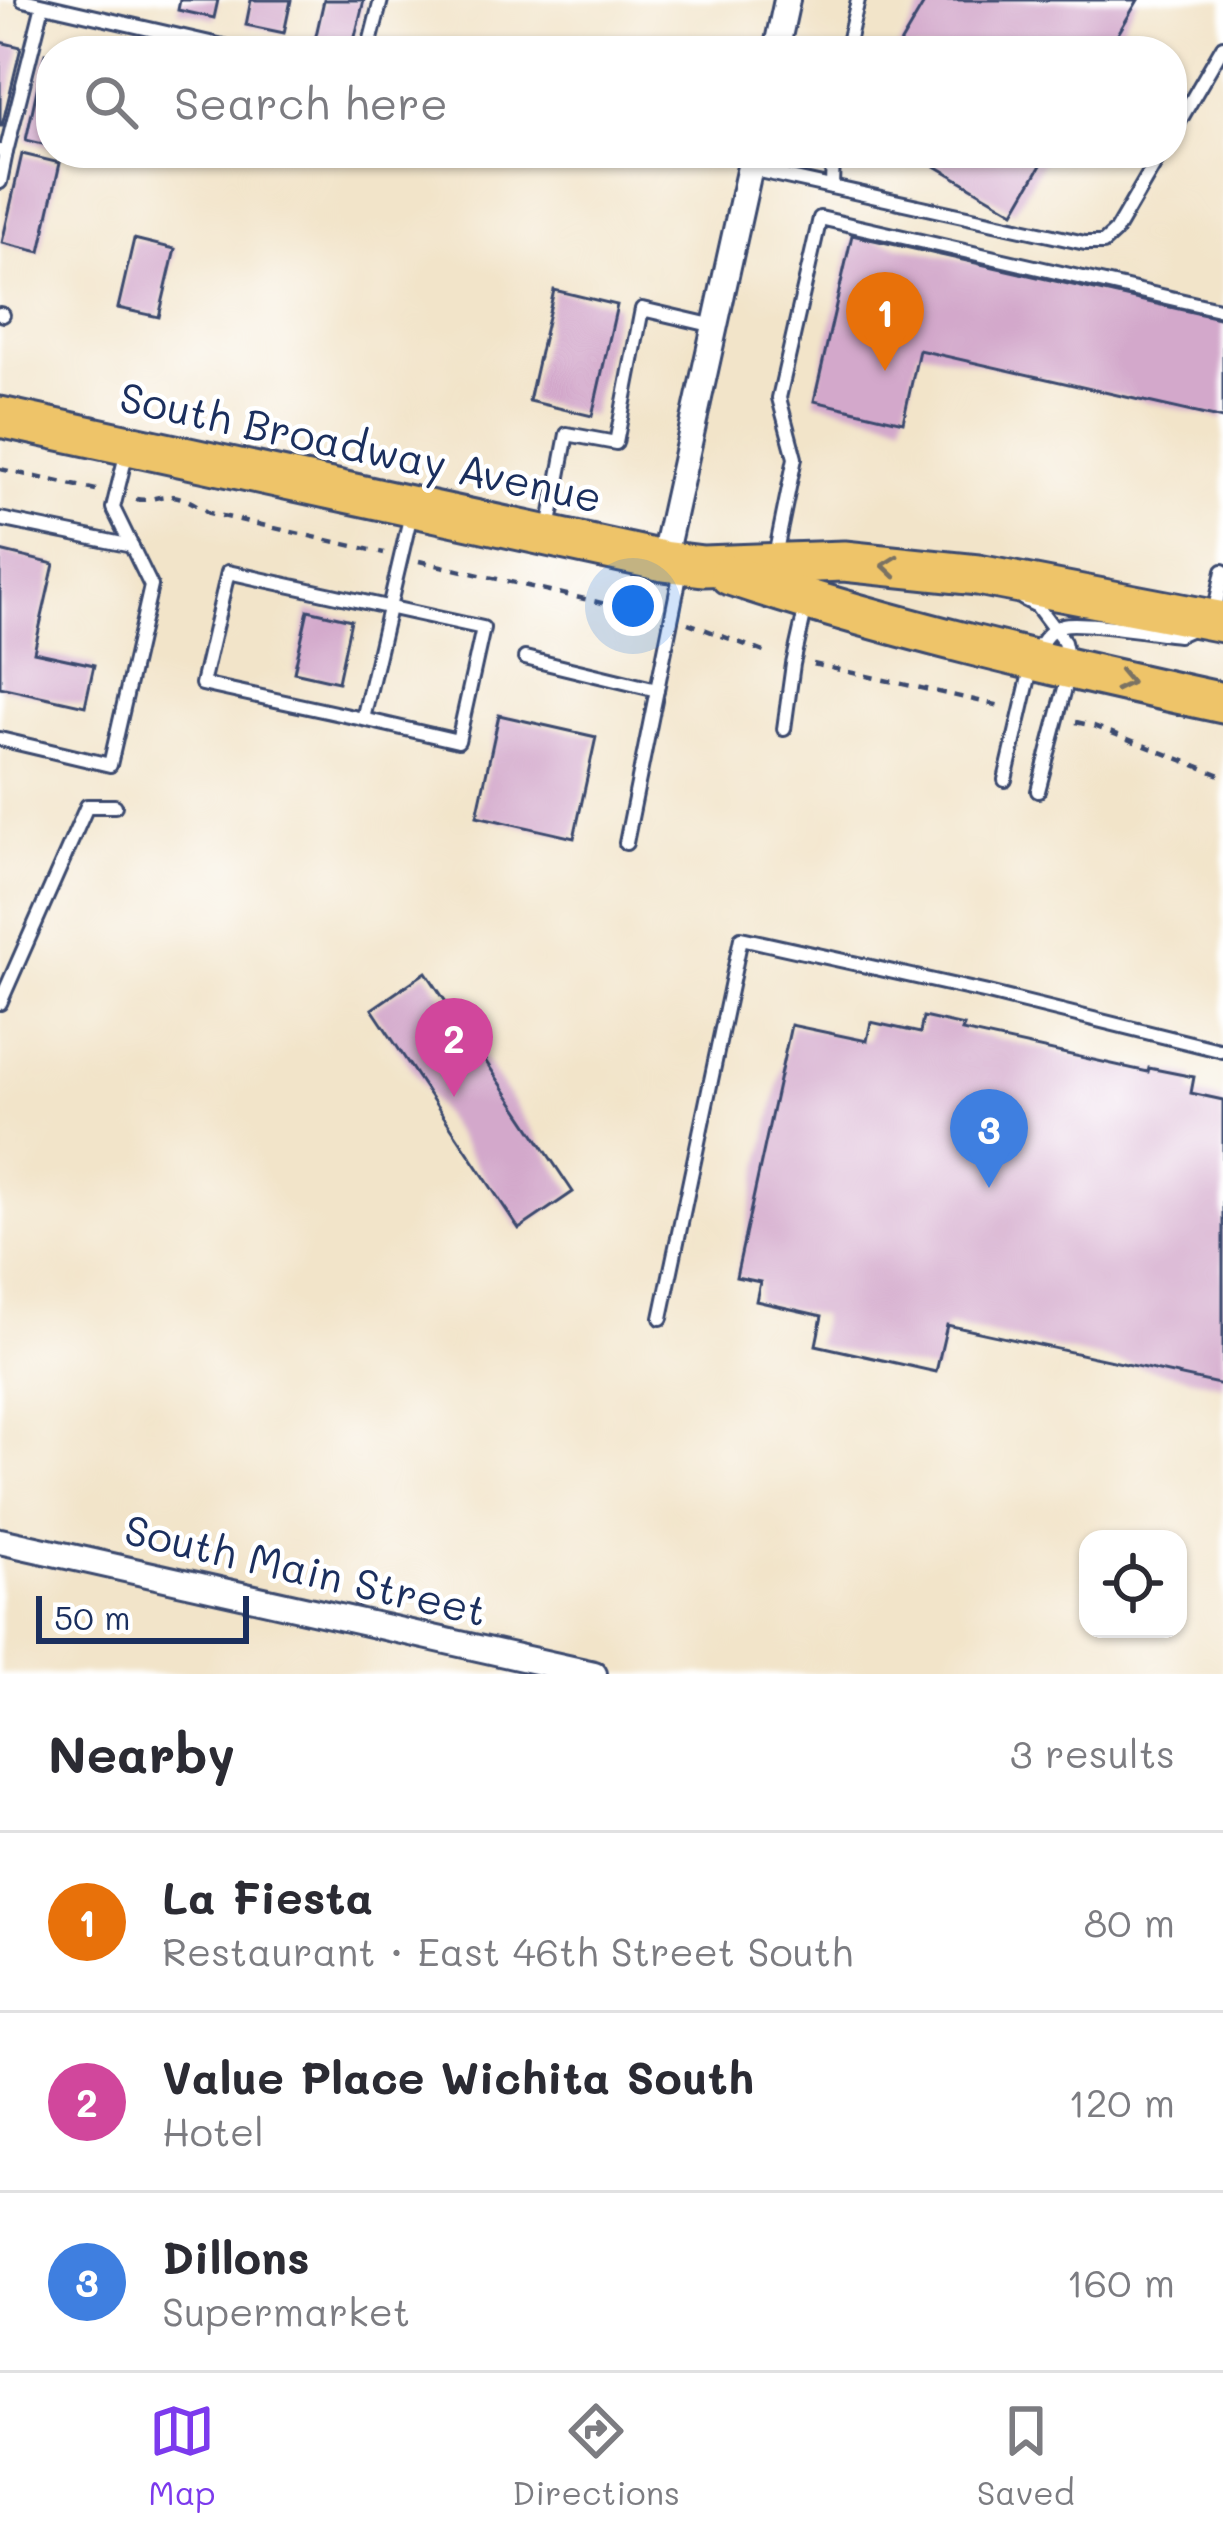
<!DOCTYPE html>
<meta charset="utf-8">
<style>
body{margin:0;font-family:Mali,sans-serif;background:#f7f7f7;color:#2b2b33}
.controls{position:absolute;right:36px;bottom:36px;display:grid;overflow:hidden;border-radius:24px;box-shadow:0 3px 9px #0004}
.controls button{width:108px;height:108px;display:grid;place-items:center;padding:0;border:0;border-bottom:3px solid #e1e1e2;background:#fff;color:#2b2b33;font:60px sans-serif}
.scale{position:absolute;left:36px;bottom:30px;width:213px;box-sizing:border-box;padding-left:12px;border:6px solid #1b2f5e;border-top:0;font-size:33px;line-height:42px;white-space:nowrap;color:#1b2f5e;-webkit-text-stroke:9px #fff;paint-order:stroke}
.you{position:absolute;left:633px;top:606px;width:42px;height:42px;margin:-30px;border:9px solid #fff;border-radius:50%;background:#1a73e8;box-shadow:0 0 0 18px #1a73e833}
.badge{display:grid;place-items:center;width:78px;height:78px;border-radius:50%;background:#7c3aed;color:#fff;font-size:39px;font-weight:700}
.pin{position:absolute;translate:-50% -99px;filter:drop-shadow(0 3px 6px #0008)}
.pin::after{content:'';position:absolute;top:63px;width:42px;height:36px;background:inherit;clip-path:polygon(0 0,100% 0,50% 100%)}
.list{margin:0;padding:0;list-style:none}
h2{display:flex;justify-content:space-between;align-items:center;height:156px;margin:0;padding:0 48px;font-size:51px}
h2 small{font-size:39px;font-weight:400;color:#7c7c81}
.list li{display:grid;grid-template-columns:78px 1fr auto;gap:36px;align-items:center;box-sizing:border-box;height:180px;padding:0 48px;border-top:3px solid #e1e1e2}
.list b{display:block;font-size:45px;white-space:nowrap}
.list p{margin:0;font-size:39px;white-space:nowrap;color:#7c7c81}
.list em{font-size:39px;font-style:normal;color:#7c7c81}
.icon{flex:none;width:66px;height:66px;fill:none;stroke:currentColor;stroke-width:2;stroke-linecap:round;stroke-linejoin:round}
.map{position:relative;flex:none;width:1223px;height:1674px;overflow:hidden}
.search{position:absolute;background:#fff;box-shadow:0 3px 9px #0004;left:36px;right:36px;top:36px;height:132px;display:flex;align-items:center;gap:30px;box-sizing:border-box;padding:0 42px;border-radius:48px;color:#7c7c81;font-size:45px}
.sheet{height:696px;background:#fff}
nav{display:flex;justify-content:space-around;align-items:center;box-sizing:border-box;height:168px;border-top:3px solid #e1e1e2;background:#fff;font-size:33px;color:#7c7c81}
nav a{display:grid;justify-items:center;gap:6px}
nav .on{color:#7c3aed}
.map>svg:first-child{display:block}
.building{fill:#d3a8cb}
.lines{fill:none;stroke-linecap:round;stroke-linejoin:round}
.service-casing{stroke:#3b4a6e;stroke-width:18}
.minor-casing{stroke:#3b4a6e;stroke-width:30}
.primary-casing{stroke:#3b4a6e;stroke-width:45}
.path{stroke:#3b4a6e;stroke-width:4.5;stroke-dasharray:9 9;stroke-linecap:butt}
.service{stroke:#fff;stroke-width:12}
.minor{stroke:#fff;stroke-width:24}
.primary{stroke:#eec469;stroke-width:39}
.oneway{stroke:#7a7263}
.labels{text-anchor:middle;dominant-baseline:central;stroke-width:9;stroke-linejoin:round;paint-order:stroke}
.street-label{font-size:42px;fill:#1b2f5e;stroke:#fff}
</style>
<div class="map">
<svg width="1223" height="1674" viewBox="0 0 1223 1674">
<rect width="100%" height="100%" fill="#fff"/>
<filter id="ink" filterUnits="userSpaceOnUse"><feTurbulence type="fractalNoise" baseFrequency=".00833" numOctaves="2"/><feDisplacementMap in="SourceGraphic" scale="24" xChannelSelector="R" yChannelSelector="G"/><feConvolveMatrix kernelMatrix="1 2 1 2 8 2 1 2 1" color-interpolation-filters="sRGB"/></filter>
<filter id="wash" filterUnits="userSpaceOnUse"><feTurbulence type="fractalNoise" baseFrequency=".004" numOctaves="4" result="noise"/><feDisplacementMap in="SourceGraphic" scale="48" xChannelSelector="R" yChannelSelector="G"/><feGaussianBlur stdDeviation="2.7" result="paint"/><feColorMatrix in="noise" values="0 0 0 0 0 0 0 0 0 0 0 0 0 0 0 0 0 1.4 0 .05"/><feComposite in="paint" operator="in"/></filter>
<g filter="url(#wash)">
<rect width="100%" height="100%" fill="#f2e4c9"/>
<g id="blocks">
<g class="building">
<polygon points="180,0 218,0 214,18 178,10"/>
<polygon points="251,0 291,0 284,33 246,25"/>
<polygon points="324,0 364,0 352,49 315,40"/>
<polygon points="926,0 1138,0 1108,51 896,51"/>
<polygon points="0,42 21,47 2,126 0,126"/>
<polygon points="45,53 51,54 51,146 26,140"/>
<polygon points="913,153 1048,153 1014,212"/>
<polygon points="22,154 60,163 40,252 2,243"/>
<polygon points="852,235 1223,319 1223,419 919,350 903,422 814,401"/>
<polygon points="134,239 175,249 159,317 118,308"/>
<polygon points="554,290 617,305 592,416 529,401"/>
<polygon points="0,551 54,564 34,652 94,665 85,706 0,687"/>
<polygon points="308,610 351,620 338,682 294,672"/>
<polygon points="499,715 596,737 574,838 477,816"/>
<polygon points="426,972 573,1192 519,1229 372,1009"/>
<polygon points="923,1017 964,1026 962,1031 1148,1072 1149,1068 1194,1077 1191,1093 1223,1100 1223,1385 947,1325 936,1372 816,1345 822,1316 756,1301 760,1282 736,1277 791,1025 867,1041 871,1022 920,1033"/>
</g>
</g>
</g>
<g filter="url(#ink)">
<use href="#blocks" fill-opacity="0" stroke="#3b4a6e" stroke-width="3"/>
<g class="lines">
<g class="service-casing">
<g id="service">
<polyline points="23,0 245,51"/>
<polyline points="368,51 381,0"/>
<polyline points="846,51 858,0"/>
<polyline points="1172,134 1223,46"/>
<polyline points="6,152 43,5"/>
<polyline points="750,169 1085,243 1103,243 1115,232 1161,153"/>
<polyline points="0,182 6,152 1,151"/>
<polyline points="832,187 833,153"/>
<polyline points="0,314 3,315"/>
<polyline points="0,519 132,546"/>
<polyline points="549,529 567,434 616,443 642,309 715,326"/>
<polyline points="775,556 795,458 779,398 820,218 1223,310"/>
<polyline points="1023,599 1037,606 1064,642 1070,669 1038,791"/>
<polyline points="1214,614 1223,571"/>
<polyline points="525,658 657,690"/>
<polyline points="363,719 458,741 483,628 228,572 202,684 363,719 411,514"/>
<polyline points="784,729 793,664 806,606"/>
<polyline points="0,739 110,765 151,586 113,508 127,451"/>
<path d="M 1005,780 L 1033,660 C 1039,644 1047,631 1063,625 C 1078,620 1157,633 1178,635 L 1194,628"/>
<polyline points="626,843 681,571"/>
<polyline points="0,1003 87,806 115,806"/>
<polyline points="661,1318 741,938 988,993 1223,1051"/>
</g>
</g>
<g class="minor-casing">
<g id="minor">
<polyline points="776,51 787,0"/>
<polyline points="663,561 753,153"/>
<polyline points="0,1541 594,1674"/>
</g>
</g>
<g class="primary-casing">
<g id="primary">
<polyline points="0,417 663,561 703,566 844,561 978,575 1223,622"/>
<path d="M 730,575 C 892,629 1057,667 1223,703"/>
</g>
</g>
<g class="path">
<polyline points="0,469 96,490"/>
<path d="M 136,499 C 149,502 156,496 169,496 C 184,496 197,505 209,513 L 384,553"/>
<polyline points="419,561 654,615"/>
<polyline points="688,623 772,655"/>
<polyline points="813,664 1001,706"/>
<polyline points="1076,722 1094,726 1223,776"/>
</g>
<use href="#service" class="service"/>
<use href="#minor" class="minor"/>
<use href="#primary" class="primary"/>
</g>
<defs><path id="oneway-chevron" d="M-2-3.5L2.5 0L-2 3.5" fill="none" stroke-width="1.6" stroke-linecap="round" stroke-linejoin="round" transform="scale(3)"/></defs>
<g class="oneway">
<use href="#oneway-chevron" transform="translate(890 566) rotate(-174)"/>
<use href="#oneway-chevron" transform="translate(1124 681) rotate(12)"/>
</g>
</g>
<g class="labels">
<g class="street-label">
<text transform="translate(361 446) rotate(12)">South Broadway Avenue</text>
<text transform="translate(306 1569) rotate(13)">South Main Street</text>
</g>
</g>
</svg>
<div class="controls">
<button><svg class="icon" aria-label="locate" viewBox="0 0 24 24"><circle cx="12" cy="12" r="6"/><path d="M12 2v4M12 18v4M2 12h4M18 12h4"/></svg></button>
</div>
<div class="scale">50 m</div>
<div class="you"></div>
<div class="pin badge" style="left:885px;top:371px;background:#e8710a">1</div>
<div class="pin badge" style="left:454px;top:1097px;background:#d1479c">2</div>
<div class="pin badge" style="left:989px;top:1188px;background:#3f7fe0">3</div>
<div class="search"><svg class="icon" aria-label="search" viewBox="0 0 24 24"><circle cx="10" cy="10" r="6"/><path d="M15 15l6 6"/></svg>Search here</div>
</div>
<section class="sheet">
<h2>Nearby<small>3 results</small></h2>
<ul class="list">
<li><span class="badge" style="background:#e8710a">1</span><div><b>La Fiesta</b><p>Restaurant · East 46th Street South</p></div><em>80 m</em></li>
<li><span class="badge" style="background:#d1479c">2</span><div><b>Value Place Wichita South</b><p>Hotel</p></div><em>120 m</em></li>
<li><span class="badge" style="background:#3f7fe0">3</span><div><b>Dillons</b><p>Supermarket</p></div><em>160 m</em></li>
</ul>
</section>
<nav>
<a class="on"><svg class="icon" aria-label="map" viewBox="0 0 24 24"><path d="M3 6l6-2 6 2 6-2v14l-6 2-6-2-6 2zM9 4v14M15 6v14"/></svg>Map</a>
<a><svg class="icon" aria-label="directions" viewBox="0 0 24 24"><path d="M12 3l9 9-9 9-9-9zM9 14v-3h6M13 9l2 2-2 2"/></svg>Directions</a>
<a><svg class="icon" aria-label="saved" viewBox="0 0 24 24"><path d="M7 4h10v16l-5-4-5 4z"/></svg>Saved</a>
</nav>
